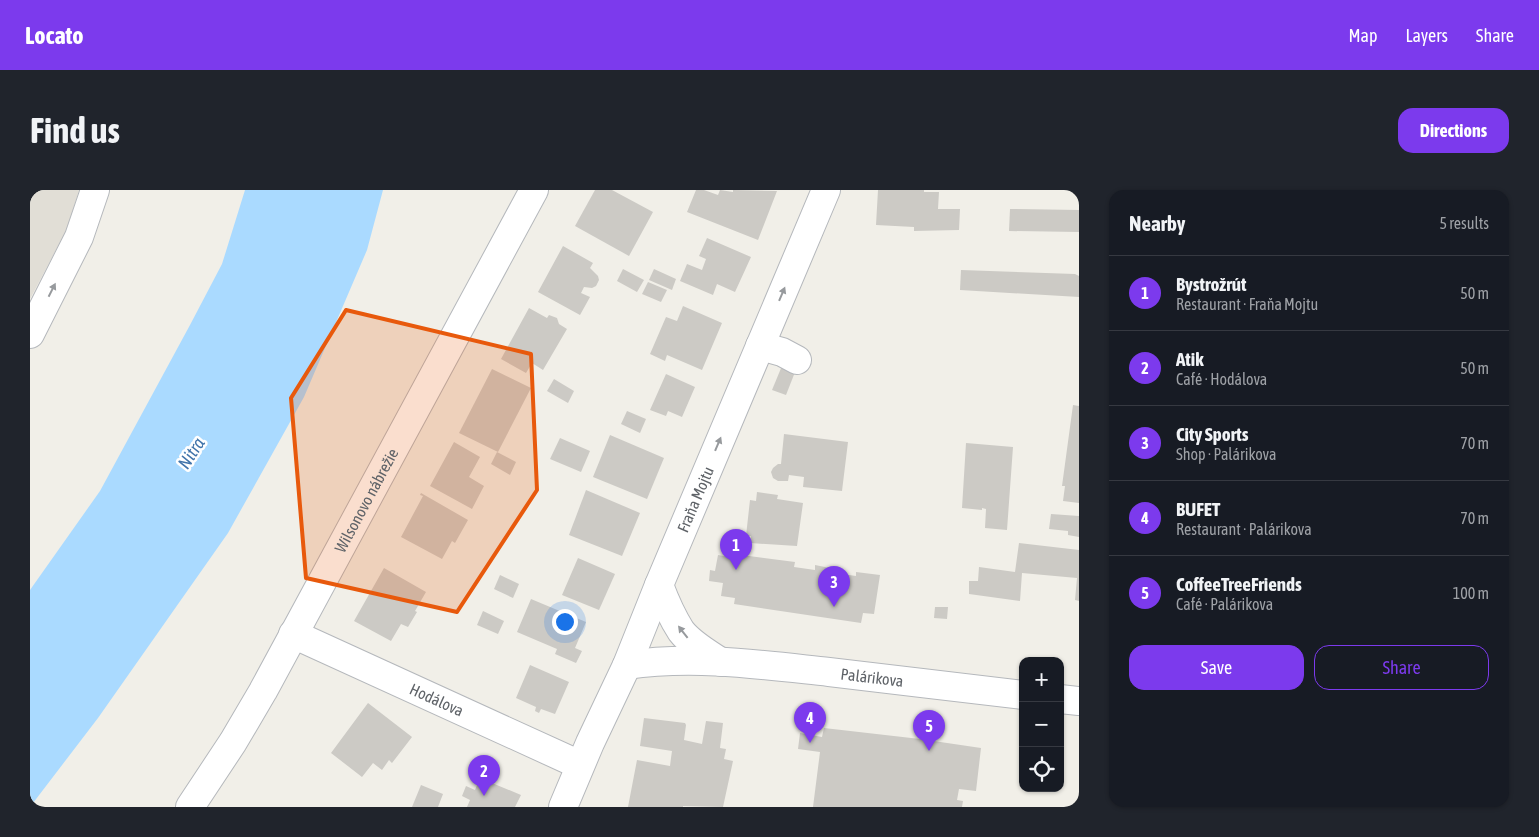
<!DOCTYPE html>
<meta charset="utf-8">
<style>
body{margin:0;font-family:"Asap Condensed",sans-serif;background:#20242c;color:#f1f3f6}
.controls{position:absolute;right:15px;bottom:15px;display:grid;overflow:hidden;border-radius:10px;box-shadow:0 1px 4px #0004}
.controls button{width:45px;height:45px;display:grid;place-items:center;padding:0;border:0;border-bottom:1px solid #363941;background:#171b24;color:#f1f3f6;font:25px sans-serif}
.you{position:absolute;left:534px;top:431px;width:18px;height:18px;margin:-12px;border:4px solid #fff;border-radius:50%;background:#1a73e8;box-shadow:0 0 0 8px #1a73e833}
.badge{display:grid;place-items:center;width:32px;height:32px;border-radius:50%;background:#7c3aed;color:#fff;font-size:16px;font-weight:700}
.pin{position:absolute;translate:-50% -41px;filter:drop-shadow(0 1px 2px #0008)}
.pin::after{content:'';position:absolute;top:26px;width:18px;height:15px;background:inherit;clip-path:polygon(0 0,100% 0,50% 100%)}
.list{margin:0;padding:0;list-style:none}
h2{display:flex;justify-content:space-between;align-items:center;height:65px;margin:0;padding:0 20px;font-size:21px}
h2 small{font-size:16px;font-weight:400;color:#9ea1a6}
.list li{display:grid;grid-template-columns:32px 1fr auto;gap:15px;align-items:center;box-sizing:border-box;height:75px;padding:0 20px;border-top:1px solid #363941}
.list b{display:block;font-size:19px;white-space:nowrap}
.list p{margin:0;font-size:16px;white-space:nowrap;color:#9ea1a6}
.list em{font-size:16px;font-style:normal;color:#9ea1a6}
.actions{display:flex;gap:10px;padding:15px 20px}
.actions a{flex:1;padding:11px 0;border:1px solid #7c3aed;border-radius:15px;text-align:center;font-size:18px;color:#7c3aed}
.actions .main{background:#7c3aed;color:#fff}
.icon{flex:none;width:28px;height:28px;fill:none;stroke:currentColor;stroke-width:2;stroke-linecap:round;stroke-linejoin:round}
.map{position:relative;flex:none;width:1049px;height:617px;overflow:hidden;border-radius:15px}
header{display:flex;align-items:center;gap:30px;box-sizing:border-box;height:70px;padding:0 25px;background:#7c3aed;color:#fff}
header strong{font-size:24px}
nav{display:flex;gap:28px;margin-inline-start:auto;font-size:18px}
.intro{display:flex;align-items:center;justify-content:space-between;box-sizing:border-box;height:120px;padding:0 30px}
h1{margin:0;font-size:35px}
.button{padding:12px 22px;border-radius:15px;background:#7c3aed;color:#fff;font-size:18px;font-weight:700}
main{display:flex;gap:30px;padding:0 30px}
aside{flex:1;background:#171b24;border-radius:15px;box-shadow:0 1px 4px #0004}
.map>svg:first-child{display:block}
.education{fill:#e1ded6}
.water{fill:#aadaff}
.building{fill:#cccac5}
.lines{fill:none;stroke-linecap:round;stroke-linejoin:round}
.minor-casing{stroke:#b5b8bc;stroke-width:30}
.minor{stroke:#fff;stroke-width:28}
.oneway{fill:#979a9d}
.marked{fill:#e8590c;fill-opacity:0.2;stroke:#e8590c;stroke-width:4;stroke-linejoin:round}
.labels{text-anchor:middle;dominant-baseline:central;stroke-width:5;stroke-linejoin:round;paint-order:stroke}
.street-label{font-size:16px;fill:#5f6368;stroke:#fff}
.water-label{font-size:18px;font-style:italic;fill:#4174aa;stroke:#fff}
</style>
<header>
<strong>Locato</strong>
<nav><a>Map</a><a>Layers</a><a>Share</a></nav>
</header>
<div class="intro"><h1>Find us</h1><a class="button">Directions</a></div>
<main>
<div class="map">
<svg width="1049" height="617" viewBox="0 0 1049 617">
<rect width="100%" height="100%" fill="#f1efe8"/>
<polygon class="education" points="0,0 49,0 37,39 0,109"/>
<polygon class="water" points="215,0 353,0 337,60 274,207 198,343 68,528 0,617 0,400 70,301 160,135 192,74"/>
<g class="building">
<polygon points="565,0 582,0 623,22 599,66 545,36"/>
<polygon points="666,0 674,0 688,5 690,0 703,2 703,0 747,1 728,50 657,22"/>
<polygon points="848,0 894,0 894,2 909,2 908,19 930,19 929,40 884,41 884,37 846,35"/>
<polygon points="980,19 1049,20 1049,42 979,41"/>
<polygon points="677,48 721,67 705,102 687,94 683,105 650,91 657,74 672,80 676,69 669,66"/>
<polygon points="533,56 563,73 560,78 568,86 569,90 566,96 562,98 554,97 551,103 560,107 550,125 508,102"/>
<polygon points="593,79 614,90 607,102 587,91"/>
<polygon points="624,79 646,89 642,100 619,90"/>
<polygon points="931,80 1045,84 1049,86 1049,107 930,100"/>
<polygon points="618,92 637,100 631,112 612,104"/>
<polygon points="653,116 692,133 672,180 637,165 635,171 620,164 636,127 647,131"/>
<polygon points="499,118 517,128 519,125 527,128 529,134 537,139 513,180 502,173 496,183 471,169"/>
<polygon points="754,171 767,177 756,205 742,200"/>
<polygon points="462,179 501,198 468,262 429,243"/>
<polygon points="636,184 665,197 652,227 638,221 636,226 620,220"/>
<polygon points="524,189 544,201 538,213 517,201"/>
<polygon points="1043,215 1049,216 1049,313 1033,311 1035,296 1032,296"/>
<polygon points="597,221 616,229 610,243 591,234"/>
<polygon points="754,244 818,252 812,301 773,297 774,287 759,285 758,291 748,291 743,288 741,282 743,278 748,274 751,274"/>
<polygon points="580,245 634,268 617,309 563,287"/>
<polygon points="530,248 560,261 551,282 520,269"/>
<polygon points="424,252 450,267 439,287 454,296 442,319 400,296"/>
<polygon points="936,253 983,257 977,340 955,338 956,319 952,318 952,320 932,318"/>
<polygon points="467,262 486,272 480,285 461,274"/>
<polygon points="556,300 610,323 592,366 539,345"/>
<polygon points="727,302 748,305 747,309 773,313 767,356 720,353 721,346 716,346 720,310 726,311"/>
<polygon points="391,303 438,330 425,353 422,351 412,369 371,347 393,306 390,305"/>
<polygon points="1021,324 1049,326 1049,347 1038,345 1038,341 1019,339"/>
<polygon points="989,353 1049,360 1049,411 1045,410 1047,388 992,383 990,411 939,404 939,391 948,391 949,377 985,382"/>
<polygon points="704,364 765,372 764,377 785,380 785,375 805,379 805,383 826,386 826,382 850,385 844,424 833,423 831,433 704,414 705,408 691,406 693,393 679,391 680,380 685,381 688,365 704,368"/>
<polygon points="548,368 585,384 569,420 532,405"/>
<polygon points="354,378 396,402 385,421 387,422 378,437 371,434 361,451 324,431"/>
<polygon points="470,385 489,394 483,408 464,399"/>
<polygon points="501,409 556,432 545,458 552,461 546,473 525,464 527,459 487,442"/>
<polygon points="905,417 918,417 917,429 904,428"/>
<polygon points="453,421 474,431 468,444 447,435"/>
<polygon points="500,475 539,492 525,524 511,519 509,523 505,521 506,517 486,508"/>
<polygon points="338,513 382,547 362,573 359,570 352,580 343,573 332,587 301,563"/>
<polygon points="614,528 655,533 656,535 654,550 672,554 676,531 693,533 690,558 696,559 694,569 703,571 693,617 653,616 653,617 598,617 607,570 640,576 641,568 642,561 610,556"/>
<polygon points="794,538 890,549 951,558 946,601 929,599 927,610 933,611 932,617 783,617 790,562 768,559 770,543 792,547"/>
<polygon points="450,588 491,605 485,617 437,617 440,610 432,606 436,596 445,600"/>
<polygon points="391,595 413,604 408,617 382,617"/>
</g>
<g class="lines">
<g class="minor-casing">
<g id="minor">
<polyline points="0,144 49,47 65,0"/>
<polyline points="730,156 752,162 767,170"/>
<path d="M 629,395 C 635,411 642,427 651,441 C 661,454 677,463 691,472"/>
<path id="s1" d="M 263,444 L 550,575"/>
<path id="s2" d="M 597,475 C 664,465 733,475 799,482 C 864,490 928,497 993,505"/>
<polyline points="1030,509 1049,511"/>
<path id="s3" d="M 160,617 L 203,552 L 233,501 L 504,0"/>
<path id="s4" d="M 533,617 L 560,553 L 597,475 L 629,395 L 796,0"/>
</g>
</g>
<use href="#minor" class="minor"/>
</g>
<defs><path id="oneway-solid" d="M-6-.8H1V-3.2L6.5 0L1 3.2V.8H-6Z" transform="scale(1.25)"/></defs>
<g class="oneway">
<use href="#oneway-solid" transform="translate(22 100) rotate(-63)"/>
<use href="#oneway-solid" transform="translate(752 104) rotate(-67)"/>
<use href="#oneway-solid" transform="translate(688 254) rotate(-67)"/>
<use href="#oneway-solid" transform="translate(653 442) rotate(-128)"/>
</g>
<path class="marked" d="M 316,120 L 501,164 L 507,300 L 427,422 L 276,388 L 261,208 Z"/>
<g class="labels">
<g class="street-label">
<text stroke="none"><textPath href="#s4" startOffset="335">Fraňa Mojtu</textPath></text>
<text stroke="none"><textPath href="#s3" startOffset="354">Wilsonovo nábrežie</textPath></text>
<text stroke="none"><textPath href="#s2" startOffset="246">Palárikova</textPath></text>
<text stroke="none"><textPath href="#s1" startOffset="158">Hodálova</textPath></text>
</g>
<g class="water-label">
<text transform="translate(161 263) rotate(-57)">Nitra</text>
</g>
</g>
</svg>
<div class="controls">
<button>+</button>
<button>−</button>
<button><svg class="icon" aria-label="locate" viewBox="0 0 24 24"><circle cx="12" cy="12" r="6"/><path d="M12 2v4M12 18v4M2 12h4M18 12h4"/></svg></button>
</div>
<div class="you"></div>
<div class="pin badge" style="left:706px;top:380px">1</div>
<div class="pin badge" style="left:454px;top:606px">2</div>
<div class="pin badge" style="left:804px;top:417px">3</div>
<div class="pin badge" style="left:780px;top:553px">4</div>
<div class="pin badge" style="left:899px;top:561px">5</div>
</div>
<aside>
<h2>Nearby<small>5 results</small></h2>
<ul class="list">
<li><span class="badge">1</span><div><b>Bystrožrút</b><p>Restaurant · Fraňa Mojtu</p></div><em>50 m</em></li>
<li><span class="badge">2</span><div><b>Atik</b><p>Café · Hodálova</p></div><em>50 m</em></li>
<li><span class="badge">3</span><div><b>City Sports</b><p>Shop · Palárikova</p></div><em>70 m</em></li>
<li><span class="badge">4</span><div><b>BUFET</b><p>Restaurant · Palárikova</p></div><em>70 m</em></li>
<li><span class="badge">5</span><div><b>CoffeeTreeFriends</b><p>Café · Palárikova</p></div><em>100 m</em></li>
</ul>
<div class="actions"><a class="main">Save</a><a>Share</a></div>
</aside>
</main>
